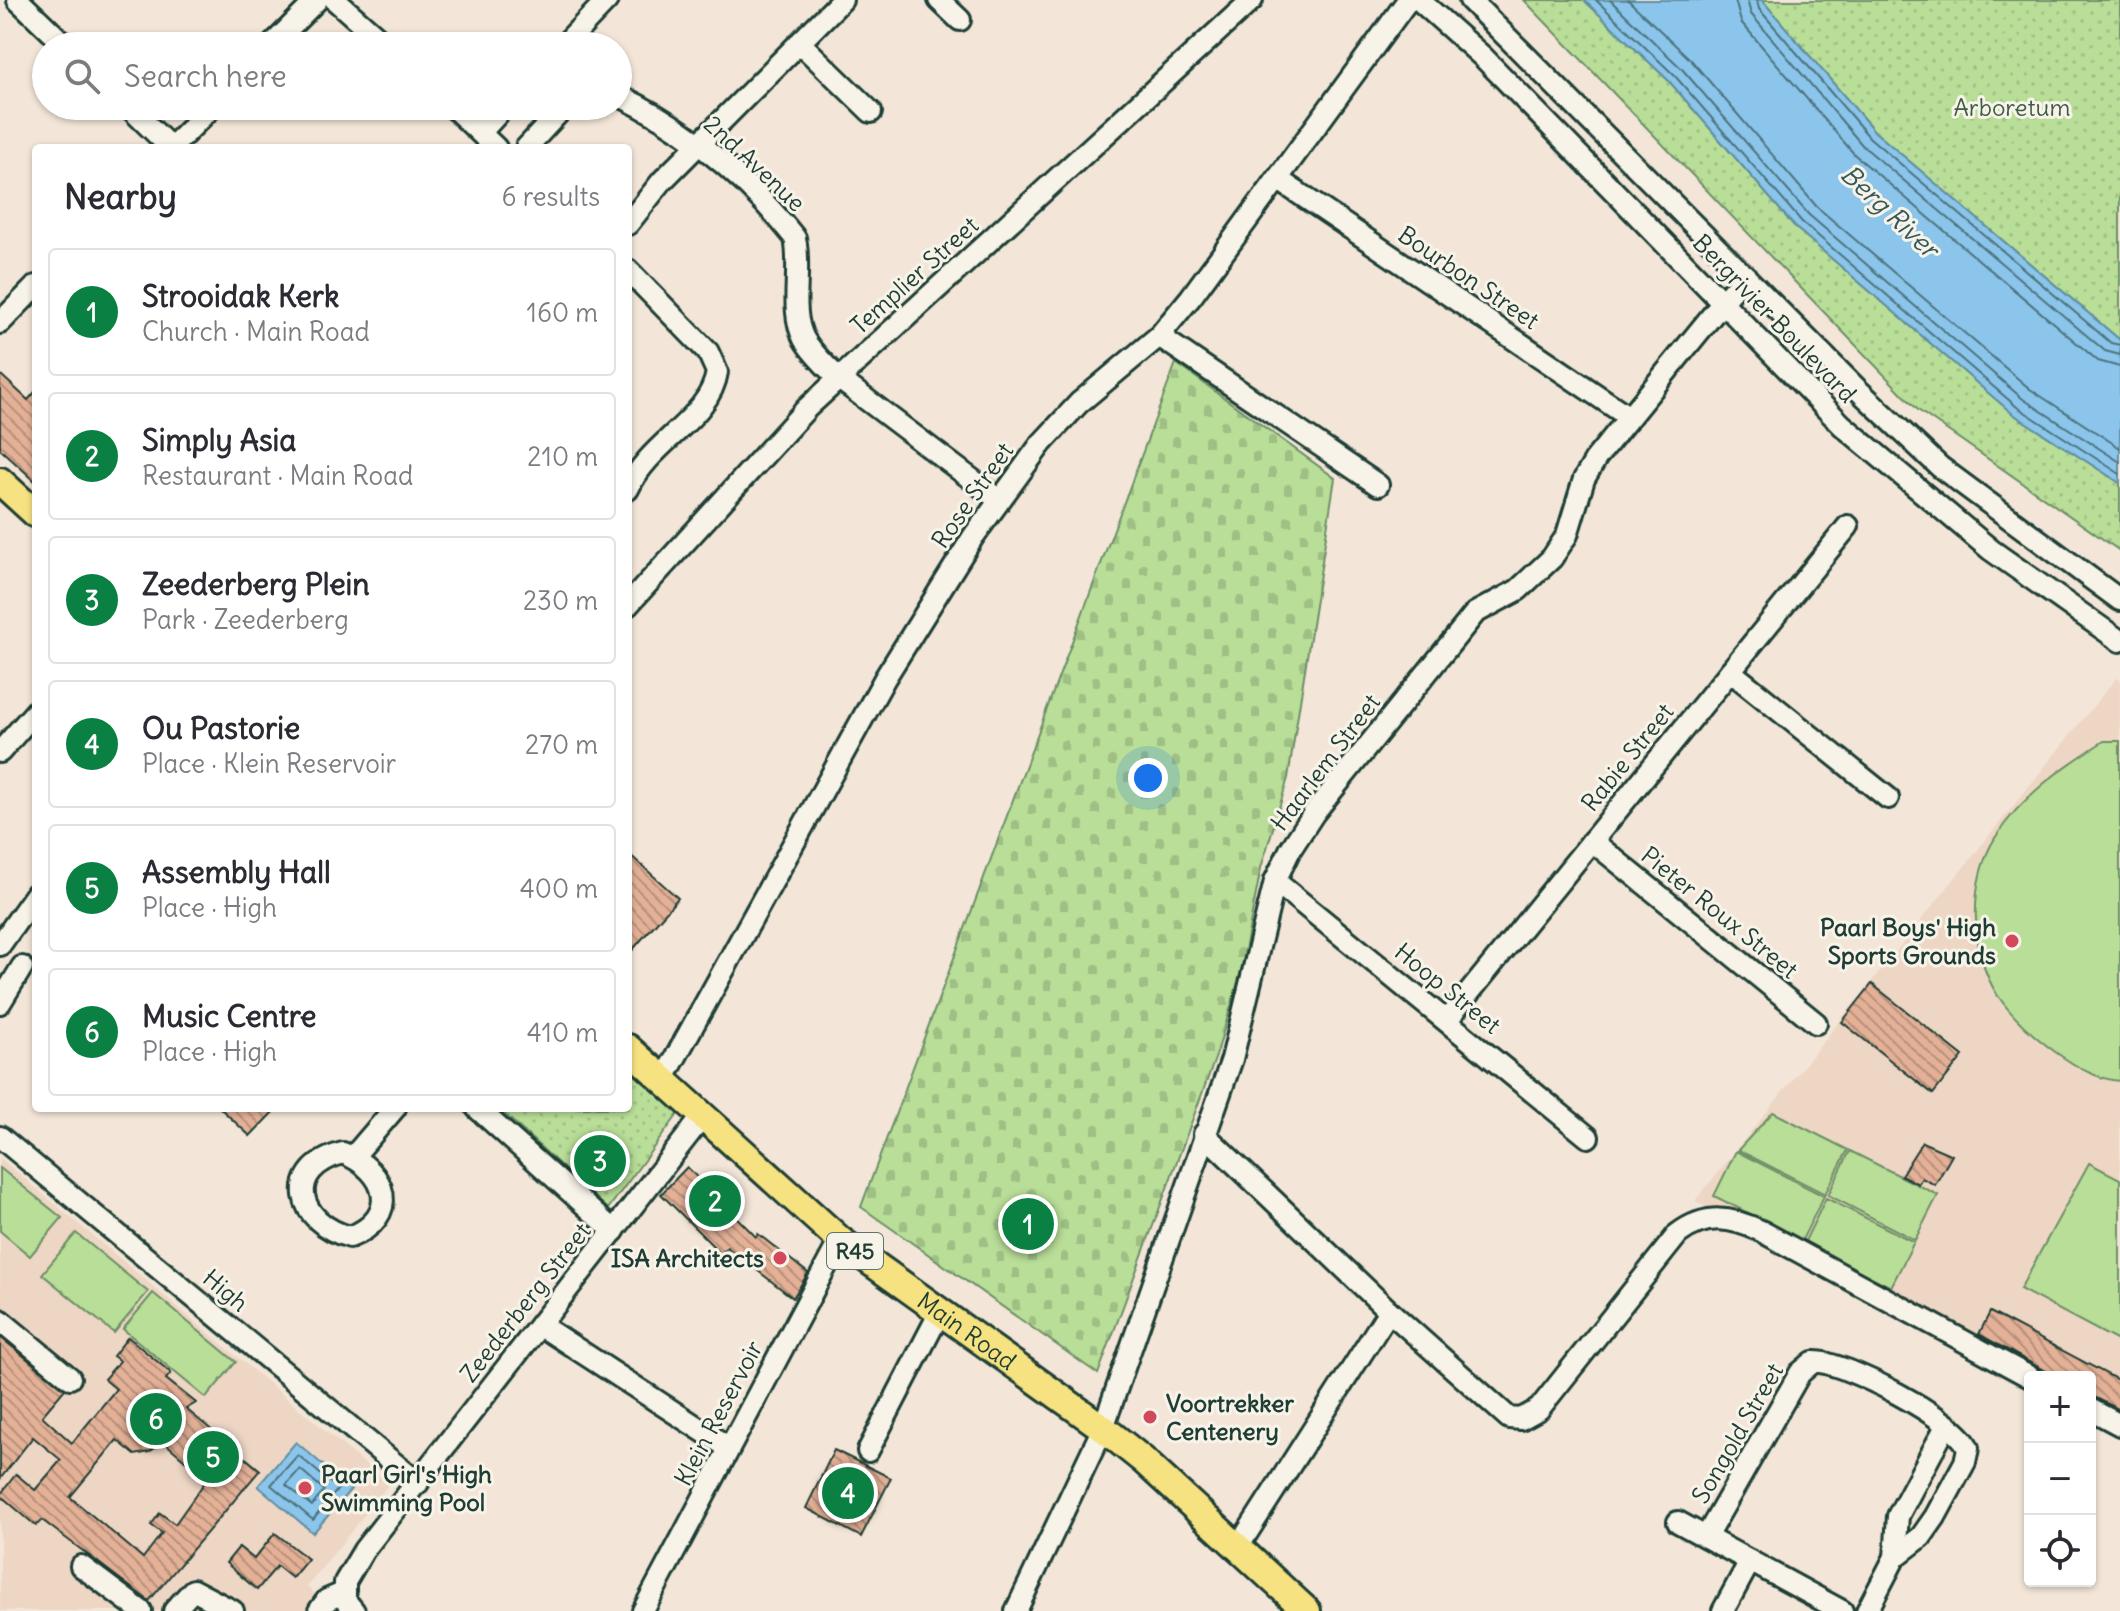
<!DOCTYPE html>
<meta charset="utf-8">
<style>
body{margin:0;font-family:Delius,sans-serif;background:#f2f2f3;color:#2b2b33}
.controls{position:absolute;right:24px;bottom:24px;display:grid;overflow:hidden;border-radius:8px;box-shadow:0 2px 6px #0004}
.controls button{width:72px;height:72px;display:grid;place-items:center;padding:0;border:0;border-bottom:2px solid #e1e1e2;background:#fff;color:#2b2b33;font:40px sans-serif}
.you{position:absolute;left:1148px;top:778px;width:28px;height:28px;margin:-20px;border:6px solid #fff;border-radius:50%;background:#1a73e8;box-shadow:0 0 0 12px #1a73e833}
.badge{display:grid;place-items:center;width:52px;height:52px;border-radius:50%;background:#0b8043;color:#fff;font-size:26px;font-weight:700}
.pin{position:absolute;translate:-50% -50%;border:4px solid #fff;box-shadow:0 2px 8px #0006}
.list{margin:0;padding:0;list-style:none}
h2{display:flex;justify-content:space-between;align-items:center;height:104px;margin:0;padding:0 32px;font-size:34px}
h2 small{font-size:26px;font-weight:400;color:#7c7c81}
.list li{display:grid;grid-template-columns:52px 1fr auto;gap:24px;align-items:center;box-sizing:border-box;height:128px;margin:0 16px 16px;padding:0 16px;border:2px solid #e1e1e2;border-radius:8px}
.list b{display:block;font-size:30px;white-space:nowrap}
.list p{margin:0;font-size:26px;white-space:nowrap;color:#7c7c81}
.list em{font-size:26px;font-style:normal;color:#7c7c81}
.icon{flex:none;width:44px;height:44px;fill:none;stroke:currentColor;stroke-width:2;stroke-linecap:round;stroke-linejoin:round}
.map{position:relative;flex:none;width:2120px;height:1611px;overflow:hidden}
.search{position:absolute;background:#fff;box-shadow:0 2px 6px #0004;left:32px;top:32px;width:600px;height:88px;display:flex;align-items:center;gap:20px;box-sizing:border-box;padding:0 28px;border-radius:44px;color:#7c7c81;font-size:30px}
.panel{position:absolute;background:#fff;box-shadow:0 2px 6px #0004;left:32px;top:144px;width:600px;height:968px;border-radius:8px}
.map>svg:first-child{display:block}
.built{fill:#eed6c4}
.grass{fill:url(#grass-dots);stroke:#6c8e66;stroke-width:2}
.cemetery{fill:url(#cemetery-stones);stroke:#6c8e66;stroke-width:2}
.pitch{fill:#b9de98;stroke:#6c8e66;stroke-width:2}
.water{fill:#8cc5eb;stroke:#608fa2;stroke-width:2}
.lines{fill:none;stroke-linecap:round;stroke-linejoin:round}
.shore{stroke:#4b737d;stroke-width:2}
.building{fill:url(#building-back-hatch);stroke:#1f3d34;stroke-width:2;fill-rule:evenodd}
.minor-casing{stroke:#1f3d34;stroke-width:26}
.major-casing{stroke:#1f3d34;stroke-width:32}
.minor{stroke:#f7f3e8;stroke-width:20}
.major{stroke:#f6e281;stroke-width:26}
.poi-dot{fill:#d1495b;stroke:#f7f3e8;stroke-width:3}
.labels{text-anchor:middle;dominant-baseline:central;stroke-width:6;stroke-linejoin:round;paint-order:stroke}
.shield{fill:#f7f3e8;stroke:#60746a;stroke-width:2}
.shield-label{font-size:22px;font-weight:bold;fill:#1f3d34}
.park-label{font-size:24px;fill:#3e5d48;stroke:#f7f3e8}
.street-label{font-size:24px;fill:#1f3d34;stroke:#f7f3e8}
.poi-label{font-size:24px;font-weight:bold;fill:#1f3d34;stroke:#f7f3e8;text-anchor:end}
.water-label{font-size:26px;font-style:italic;fill:#355859;stroke:#f7f3e8}
</style>
<div class="map">
<svg width="2120" height="1611" viewBox="0 0 2120 1611">
<defs>
<pattern id="grass-dots" width="8" height="8" patternUnits="userSpaceOnUse" patternTransform="scale(2)"><rect width="8" height="8" fill="#b9de98"/><path d="M2 2h.1M6 6h.1" fill="none" stroke="#9fbf84" stroke-width="1.8" stroke-linecap="round"/></pattern>
<pattern id="cemetery-stones" width="16" height="16" patternUnits="userSpaceOnUse" patternTransform="scale(2)"><rect width="16" height="16" fill="#b9de98"/><path d="M2 7V4a2 2 0 0 1 4 0v3zM10 15v-3a2 2 0 0 1 4 0v3z" fill="#9fbf84"/></pattern>
<pattern id="building-back-hatch" width="6" height="6" patternUnits="userSpaceOnUse" patternTransform="scale(2)"><rect width="6" height="6" fill="#e4b197"/><path d="M-1 5l2 2M0 0l6 6M5-1l2 2" fill="none" stroke="#b8917c"/></pattern>
</defs>
<rect width="100%" height="100%" fill="#f3e6d8"/>
<filter id="ink" filterUnits="userSpaceOnUse"><feTurbulence type="fractalNoise" baseFrequency=".0125" numOctaves="2"/><feDisplacementMap in="SourceGraphic" scale="16" xChannelSelector="R" yChannelSelector="G"/><feConvolveMatrix kernelMatrix="1 2 1 2 8 2 1 2 1" color-interpolation-filters="sRGB"/></filter>
<g filter="url(#ink)">
<g class="built">
<polygon points="2116,678 2120,681 2120,1437 2090,1421 2090,1377 2030,1377 2030,1387 1695,1201"/>
<polygon points="0,1158 389,1484 307,1587 335,1611 0,1611"/>
</g>
<g class="grass">
<polygon points="1524,0 1584,0 1669,81 1796,228 2013,414 2120,483 2120,551 1918,410"/>
<polygon points="1762,0 2120,0 2120,340 1875,132"/>
<polygon points="628,1069 679,1113 608,1209 498,1108 628,1108"/>
</g>
<polygon class="cemetery" points="1176,363 1335,478 1288,778 1261,868 1240,976 1216,1056 1098,1374 861,1207"/>
<g class="pitch">
<path d="M 2104,741 L 2120,741 L 2120,1081 C 2095,1079 2075,1066 2054,1051 C 2032,1035 2014,1019 1998,996 C 1970,953 1968,882 1995,838 C 2021,796 2063,767 2104,741 Z"/>
<polygon points="1773,1112 1848,1150 1825,1194 1738,1150"/>
<polygon points="1736,1151 1824,1196 1802,1240 1714,1196"/>
<polygon points="1850,1151 1938,1195 1915,1240 1828,1195"/>
<polygon points="2089,1163 2120,1179 2120,1342 2020,1289"/>
<polygon points="0,1168 62,1218 30,1256 0,1231"/>
<polygon points="1826,1198 1914,1242 1891,1287 1804,1243"/>
<polygon points="76,1233 148,1292 114,1333 42,1274"/>
<polygon points="153,1293 236,1362 206,1398 123,1329"/>
</g>
<g class="water">
<polygon points="1584,0 1762,0 1875,132 2120,340 2120,483 2013,414 1796,228 1669,81"/>
<polygon points="296,1442 351,1489 313,1533 258,1486"/>
</g>
<g class="lines">
<g class="shore">
<polyline points="1596,0 1675,76 1802,222 2017,407 2120,474"/>
<polyline points="1610,0 1682,69 1809,215 2023,399 2120,462"/>
<polyline points="1628,0 1691,60 1817,207 2030,389 2120,448"/>
<polyline points="1735,0 1741,22 1855,155 2098,361 2120,367"/>
<polyline points="1747,0 1751,14 1863,146 2105,351 2120,355"/>
<polyline points="1757,0 1759,9 1870,138 2111,343 2120,345"/>
<polygon points="298,1455 338,1489 313,1520 271,1485"/>
<polygon points="300,1469 324,1490 312,1506 286,1485"/>
</g>
</g>
<g class="building">
<polygon points="0,374 28,400 36,391 36,482 0,449"/>
<polygon points="628,853 678,898 628,955"/>
<polygon points="1872,984 1963,1056 1933,1094 1842,1022"/>
<polygon points="220,1108 277,1108 250,1136"/>
<polygon points="1922,1142 1952,1155 1935,1185 1922,1178 1918,1184 1901,1175"/>
<polygon points="687,1167 756,1237 758,1234 808,1273 793,1298 727,1247 721,1254 661,1194"/>
<polygon points="1990,1312 2120,1381 2120,1410 2090,1395 2090,1377 2056,1377 1979,1334"/>
<path d="M 0,1337 L 65,1389 L 42,1416 L 72,1443 L 116,1389 L 104,1379 L 120,1361 L 113,1356 L 128,1337 L 171,1373 L 166,1379 L 196,1403 L 186,1409 L 260,1470 L 149,1601 L 42,1520 L 36,1526 L 0,1495 L 16,1474 L 35,1490 L 61,1460 L 33,1437 L 0,1479 ZM 117,1440 L 135,1455 L 149,1452 L 164,1442 L 207,1479 L 175,1524 L 160,1513 L 151,1525 L 162,1533 L 143,1558 L 70,1497 Z"/>
<polygon points="834,1450 891,1478 861,1537 806,1508"/>
<polygon points="275,1533 308,1559 292,1578 277,1566 257,1590 226,1563 239,1547 254,1559"/>
</g>
<g class="lines">
<g class="minor-casing">
<g id="minor">
<polyline points="18,0 66,46"/>
<polyline points="335,0 387,46"/>
<polyline points="939,0 960,20"/>
<polyline points="1419,0 1483,57 1842,425 1991,550 2120,641"/>
<polyline points="1470,0 1856,388 1940,467 2120,600"/>
<polyline points="800,43 871,112"/>
<polyline points="271,46 317,0"/>
<polyline points="563,46 607,0"/>
<path d="M 618,95 C 687,128 747,178 795,238 C 802,270 789,310 804,339 C 812,353 827,367 838,378 L 999,500"/>
<polyline points="128,106 171,148"/>
<polyline points="452,106 496,148"/>
<polyline points="481,132 505,106"/>
<polyline points="171,148 213,106"/>
<polyline points="526,148 565,106"/>
<polyline points="1279,180 1629,417"/>
<polyline points="628,224 662,181 842,0"/>
<path d="M 628,270 L 708,352 L 717,372 C 710,419 650,441 628,489"/>
<polyline points="0,323 36,286"/>
<polyline points="1159,336 1378,485"/>
<polyline points="628,605 807,408 1252,0"/>
<polyline points="1730,671 1888,798"/>
<polyline points="0,752 36,711"/>
<polyline points="1592,841 1816,1023"/>
<polyline points="1275,881 1588,1137"/>
<polyline points="0,945 36,894"/>
<polyline points="0,1003 22,967"/>
<polyline points="1447,1020 1848,526"/>
<polyline points="663,1080 885,678 973,537 1041,444 1079,403 1159,336 1191,297 1408,0"/>
<polyline points="477,1108 614,1231"/>
<path d="M 1204,1134 L 1389,1311 L 1509,1418 L 1521,1419 L 1539,1409 L 1678,1234 C 1706,1213 1731,1217 1761,1231 L 2030,1377"/>
<polyline points="0,1137 418,1483"/>
<path d="M 343,1153 C 388,1171 401,1217 350,1237 C 297,1223 283,1169 343,1153 Z"/>
<polyline points="353,1157 395,1108"/>
<polyline points="0,1320 70,1378"/>
<polyline points="540,1325 729,1448"/>
<polyline points="2090,1409 2120,1425"/>
<polyline points="868,1451 940,1312"/>
<polyline points="1678,1522 1842,1611"/>
<path d="M 1706,1537 L 1800,1373 L 1813,1362 C 1841,1359 1959,1421 1968,1448 L 1965,1462 L 1935,1517 L 1921,1537 L 1895,1557 L 1867,1611"/>
<polyline points="1238,1547 1389,1311"/>
<polyline points="1895,1557 1898,1516 1946,1426"/>
<polyline points="81,1566 141,1611"/>
<polyline points="174,1611 193,1590 233,1611"/>
<polyline points="319,1611 327,1600 343,1593"/>
<polyline points="354,1611 345,1600 345,1582 364,1550 703,1116"/>
<polyline points="643,1611 840,1240"/>
<polyline points="1016,1611 1103,1428 1232,1059 1275,881 1290,850 1314,813 1475,613 1518,590 1552,558 1567,535 1584,479 1597,457 1745,275"/>
<polyline points="1723,1611 1750,1561"/>
</g>
</g>
<g class="major-casing">
<g id="major">
<polyline points="0,481 36,514"/>
<path id="s1" d="M 628,1048 L 840,1240 L 1103,1428 L 1143,1460 L 1307,1611"/>
</g>
</g>
<use href="#minor" class="minor"/>
<use href="#major" class="major"/>
</g>
</g>
<g class="poi-dot">
<circle cx="2012" cy="941" r="8"/>
<circle cx="780" cy="1258" r="8"/>
<circle cx="1150" cy="1417" r="8"/>
<circle cx="305" cy="1488" r="8"/>
</g>
<g class="labels">
<rect class="shield" x="827" y="1233" width="56" height="36" rx="6"/>
<g class="shield-label">
<text x="855" y="1251">R45</text>
</g>
<g class="park-label">
<text x="2012" y="107">Arboretum</text>
</g>
<g class="street-label">
<text transform="translate(755 163) rotate(43)">2nd Avenue</text>
<text transform="translate(914 275) rotate(-42)">Templier Street</text>
<text transform="translate(1469 277) rotate(34)">Bourbon Street</text>
<text transform="translate(1775 318) rotate(46)">Bergrivier Boulevard</text>
<text transform="translate(972 495) rotate(-55)">Rose Street</text>
<text transform="translate(1627 757) rotate(-51)">Rabie Street</text>
<text transform="translate(1325 762) rotate(-53)">Haarlem Street</text>
<text transform="translate(1720 912) rotate(39)">Pieter Roux Street</text>
<text transform="translate(1448 988) rotate(39)">Hoop Street</text>
<text transform="translate(226 1290) rotate(40)">High</text>
<text transform="translate(525 1302) rotate(-52)">Zeederberg Street</text>
<text stroke="none"><textPath href="#s1" startOffset="442">Main Road</textPath></text>
<text transform="translate(718 1413) rotate(-62)">Klein Reservoir</text>
<text transform="translate(1737 1433) rotate(-60)">Songold Street</text>
</g>
<g class="poi-label">
<text x="1996" y="927">Paarl Boys' High<tspan x="1996" dy="28">Sports Grounds</tspan></text>
<text x="764" y="1258">ISA Architects</text>
<text x="1166" y="1403" text-anchor="start">Voortrekker<tspan x="1166" dy="28">Centenery</tspan></text>
<text x="321" y="1474" text-anchor="start">Paarl Girl's High<tspan x="321" dy="28">Swimming Pool</tspan></text>
</g>
<g class="water-label">
<text transform="translate(1890 211) rotate(43)">Berg River</text>
</g>
</g>
</svg>
<div class="controls">
<button>+</button>
<button>−</button>
<button><svg class="icon" aria-label="locate" viewBox="0 0 24 24"><circle cx="12" cy="12" r="6"/><path d="M12 2v4M12 18v4M2 12h4M18 12h4"/></svg></button>
</div>
<div class="you"></div>
<div class="pin badge" style="left:1028px;top:1224px">1</div>
<div class="pin badge" style="left:715px;top:1201px">2</div>
<div class="pin badge" style="left:600px;top:1161px">3</div>
<div class="pin badge" style="left:848px;top:1493px">4</div>
<div class="pin badge" style="left:213px;top:1457px">5</div>
<div class="pin badge" style="left:156px;top:1419px">6</div>
<div class="search"><svg class="icon" aria-label="search" viewBox="0 0 24 24"><circle cx="10" cy="10" r="6"/><path d="M15 15l6 6"/></svg>Search here</div>
<section class="panel">
<h2>Nearby<small>6 results</small></h2>
<ul class="list">
<li><span class="badge">1</span><div><b>Strooidak Kerk</b><p>Church · Main Road</p></div><em>160 m</em></li>
<li><span class="badge">2</span><div><b>Simply Asia</b><p>Restaurant · Main Road</p></div><em>210 m</em></li>
<li><span class="badge">3</span><div><b>Zeederberg Plein</b><p>Park · Zeederberg</p></div><em>230 m</em></li>
<li><span class="badge">4</span><div><b>Ou Pastorie</b><p>Place · Klein Reservoir</p></div><em>270 m</em></li>
<li><span class="badge">5</span><div><b>Assembly Hall</b><p>Place · High</p></div><em>400 m</em></li>
<li><span class="badge">6</span><div><b>Music Centre</b><p>Place · High</p></div><em>410 m</em></li>
</ul>
</section>
</div>
